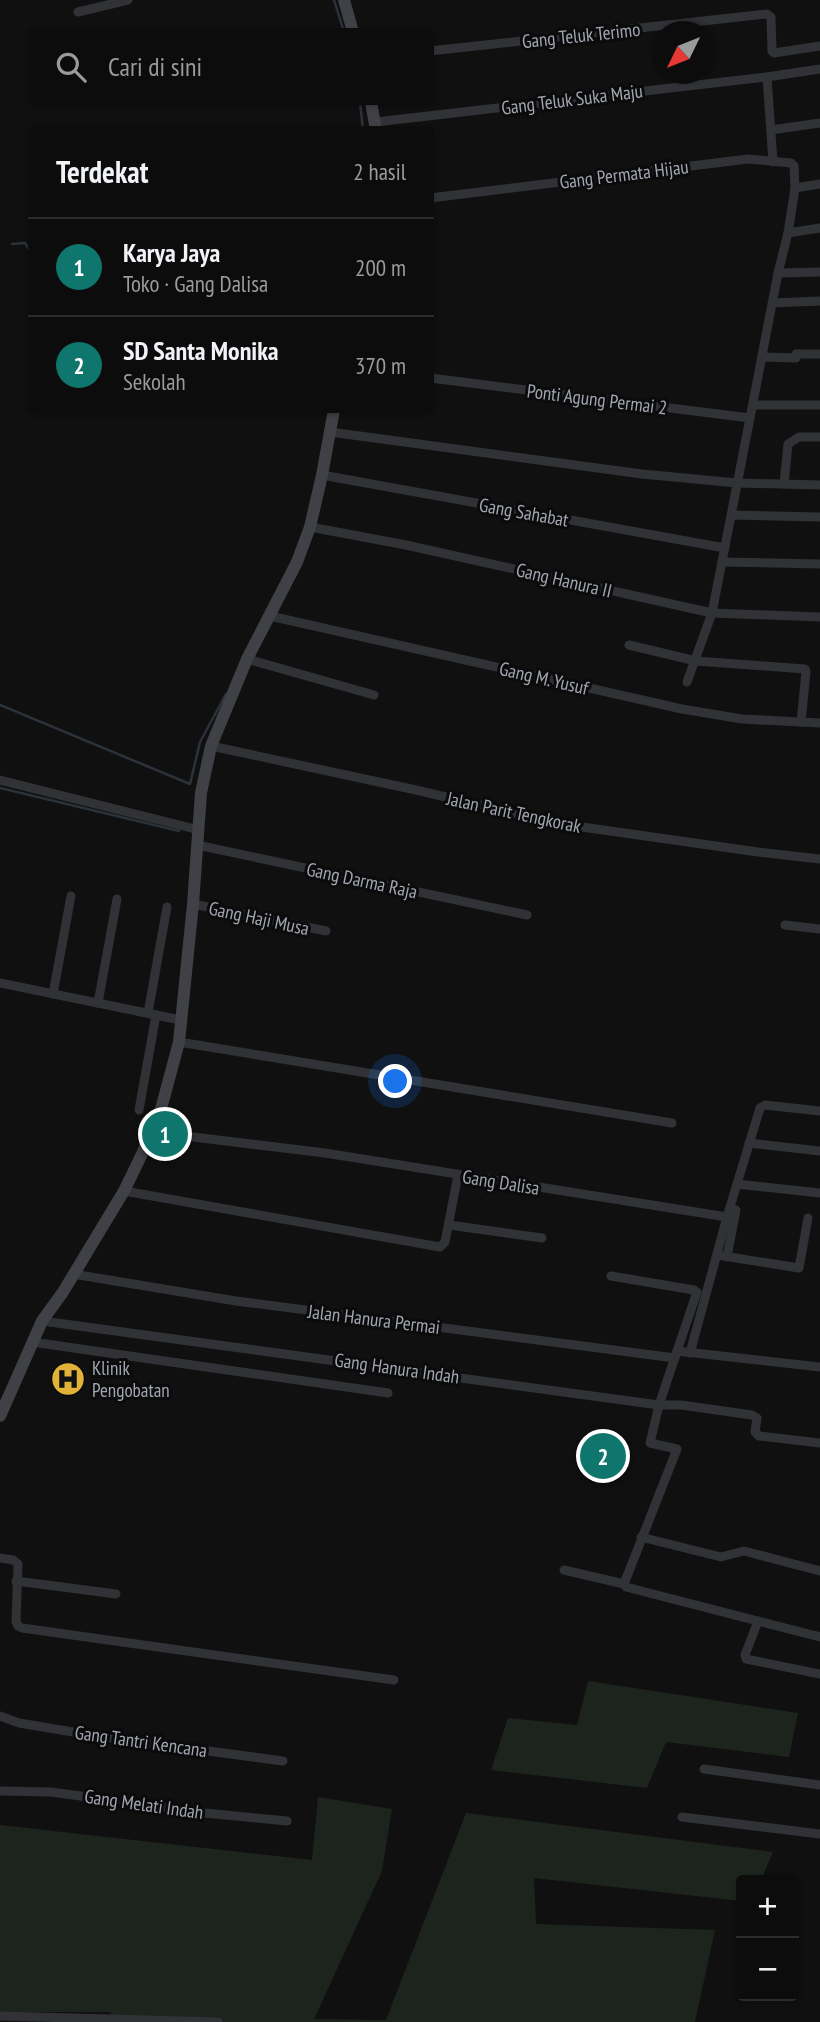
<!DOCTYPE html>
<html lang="id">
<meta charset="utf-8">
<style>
body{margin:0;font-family:"PT Sans Narrow",sans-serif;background:#151516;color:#f1f3f6}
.controls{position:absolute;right:21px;bottom:21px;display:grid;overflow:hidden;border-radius:7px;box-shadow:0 2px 5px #0004}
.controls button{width:63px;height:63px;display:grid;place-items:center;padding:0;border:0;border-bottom:2px solid #2c2c2e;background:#0c0c0d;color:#f1f3f6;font:35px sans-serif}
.compass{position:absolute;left:652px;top:21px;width:63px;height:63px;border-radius:50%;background:#0c0c0d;box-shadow:0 2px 5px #0004;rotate:227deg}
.you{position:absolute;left:396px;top:1082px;width:24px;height:24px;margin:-18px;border:5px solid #fff;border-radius:50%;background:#1a73e8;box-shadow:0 0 0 10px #1a73e833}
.badge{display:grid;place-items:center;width:46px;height:46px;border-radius:50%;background:#0f766e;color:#fff;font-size:23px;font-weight:700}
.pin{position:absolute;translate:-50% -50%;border:4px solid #fff;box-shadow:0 2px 7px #0006}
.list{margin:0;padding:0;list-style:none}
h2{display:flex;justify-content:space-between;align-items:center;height:91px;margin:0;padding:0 28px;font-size:30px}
h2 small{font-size:23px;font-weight:400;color:#9a9b9d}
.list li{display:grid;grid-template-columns:46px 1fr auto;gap:21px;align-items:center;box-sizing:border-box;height:98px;padding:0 28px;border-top:2px solid #2c2c2e}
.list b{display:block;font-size:26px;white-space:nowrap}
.list p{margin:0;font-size:23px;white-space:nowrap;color:#9a9b9d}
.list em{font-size:23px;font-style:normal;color:#9a9b9d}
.icon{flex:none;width:38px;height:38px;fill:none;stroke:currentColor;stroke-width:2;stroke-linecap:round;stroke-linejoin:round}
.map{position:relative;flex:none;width:820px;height:2022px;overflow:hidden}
.search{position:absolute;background:#0c0c0d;box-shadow:0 2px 5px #0004;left:28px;top:28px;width:406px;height:77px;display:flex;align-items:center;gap:18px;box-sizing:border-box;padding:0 24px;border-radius:7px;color:#9a9b9d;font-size:26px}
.panel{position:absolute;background:#0c0c0d;box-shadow:0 2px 5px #0004;left:28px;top:126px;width:406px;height:287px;border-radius:7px}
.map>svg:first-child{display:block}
.green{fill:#1d241e}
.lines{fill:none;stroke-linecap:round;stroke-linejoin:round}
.stream{stroke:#2b3239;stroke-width:2.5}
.minor{stroke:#313236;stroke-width:9}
.secondary{stroke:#404146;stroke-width:12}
.labels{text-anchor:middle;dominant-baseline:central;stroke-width:6;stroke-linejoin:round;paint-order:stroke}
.street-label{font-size:19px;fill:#a2a6b1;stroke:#0b0b0c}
.poi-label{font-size:19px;fill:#a2a6b1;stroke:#0b0b0c;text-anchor:start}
</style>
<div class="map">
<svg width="820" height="2022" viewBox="0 0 820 2022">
<rect width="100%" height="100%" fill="#101011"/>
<g class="green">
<polygon points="588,1681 798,1713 789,1757 666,1742 647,1788 491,1770 508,1718 577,1725"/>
<polygon points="318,1797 392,1809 382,1871 314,2019 386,2020 466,1813 773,1852 761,1880 741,1880 741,1901 534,1878 536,1924 715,1930 695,2022 109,2022 111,2012 0,2012 0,1825 312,1860"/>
</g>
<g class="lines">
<g class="stream">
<polyline points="334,0 344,32"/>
<polyline points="360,102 363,130"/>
<polyline points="12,244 25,243 32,254"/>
<polyline points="0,705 190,784 200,742 226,694"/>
<polyline points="0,788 179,831"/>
</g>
<g class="minor">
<polyline points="78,12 128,0"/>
<polyline points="430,51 767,14 771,17 772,51 774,53 820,46"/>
<polyline points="767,77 820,69"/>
<polyline points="376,122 767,77 773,162"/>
<polyline points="771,130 820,123"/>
<polyline points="430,198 748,159 791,163 794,166 795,188"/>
<polyline points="788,233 820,228"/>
<polyline points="778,273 820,272"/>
<polyline points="773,303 820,301"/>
<polyline points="762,357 796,358 796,354 820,354"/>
<polyline points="430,378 750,418 778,273 788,233 795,188 820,184"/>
<polyline points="753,405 820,405"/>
<polyline points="330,432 642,474 737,483 820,485"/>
<polyline points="322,475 725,548"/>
<polyline points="784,484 788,444 799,437 820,437"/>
<polyline points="731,515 820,517"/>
<polyline points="310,527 406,545 712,613 820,617"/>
<polyline points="722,562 820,564"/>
<polyline points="270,616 682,709 742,719 820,723"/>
<polyline points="629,645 696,661 805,669 806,672 801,722"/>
<polyline points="247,659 374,695"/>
<polyline points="687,682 712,613 750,418"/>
<polyline points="211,746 416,790 561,824 758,852 820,859"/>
<polyline points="0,780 199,830"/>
<polyline points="197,845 527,915"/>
<polyline points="193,904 326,931"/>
<polyline points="785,925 820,929"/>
<polyline points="0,983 180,1020"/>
<polyline points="53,994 71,896"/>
<polyline points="98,1003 117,899"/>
<polyline points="148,1013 167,907"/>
<polyline points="179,1042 672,1123"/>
<polyline points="139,1110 156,1015"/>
<polyline points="152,1132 325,1153 727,1217 760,1108 765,1105 820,1111"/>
<polyline points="749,1143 820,1151"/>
<polyline points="737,1184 820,1193"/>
<polyline points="124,1191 440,1247 445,1242 458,1175"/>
<polyline points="449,1225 542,1238"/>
<polyline points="717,1255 799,1268 808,1218"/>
<polyline points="727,1257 736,1210"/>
<polyline points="73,1274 236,1301 675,1358"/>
<polyline points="611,1276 694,1290 697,1292 677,1351 820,1367"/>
<polyline points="42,1321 659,1405 681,1405 752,1415 757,1418 755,1432 759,1436 820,1443"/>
<polyline points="32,1342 388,1393"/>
<polyline points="677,1351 659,1405 650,1443 677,1449 624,1584 626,1587 820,1637"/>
<polyline points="690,1353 727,1217"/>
<polyline points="641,1537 721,1557 744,1551 820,1571"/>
<polyline points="0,1558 13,1560 18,1564 16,1621 18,1626 22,1628 394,1680"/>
<polyline points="564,1570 624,1584"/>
<polyline points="16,1581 116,1594"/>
<polyline points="758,1621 745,1655 746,1659 820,1674"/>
<polyline points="0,1716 19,1723 103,1737 283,1761"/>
<polyline points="704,1769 820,1785"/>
<polyline points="0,1791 51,1792 205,1813 287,1821"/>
<polyline points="682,1817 820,1834"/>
<polyline points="0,2016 218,2022"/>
</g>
<g class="secondary">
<polyline points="344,0 353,32"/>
<polyline points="371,102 376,130"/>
<polyline points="0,1416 42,1321 63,1292 124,1191 142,1154 161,1109 179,1042 193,904 201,793 211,746 247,659 297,562 310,527 322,475 334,410"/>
</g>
</g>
<defs>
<g id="hospital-disc" transform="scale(1.75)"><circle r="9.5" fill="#e2b138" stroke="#0b0b0c"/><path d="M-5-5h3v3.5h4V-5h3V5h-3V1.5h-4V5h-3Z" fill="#111"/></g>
</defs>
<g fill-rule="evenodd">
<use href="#hospital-disc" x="68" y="1379"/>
</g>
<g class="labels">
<g class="street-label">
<text transform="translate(581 35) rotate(-6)">Gang Teluk Terimo</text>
<text transform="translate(572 99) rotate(-7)">Gang Teluk Suka Maju</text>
<text transform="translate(624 174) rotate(-7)">Gang Permata Hijau</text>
<text transform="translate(597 399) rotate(7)">Ponti Agung Permai 2</text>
<text transform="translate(524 512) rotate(10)">Gang Sahabat</text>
<text transform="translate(564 580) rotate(13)">Gang Hanura II</text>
<text transform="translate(544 678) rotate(13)">Gang M. Yusuf</text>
<text transform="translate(514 812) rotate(12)">Jalan Parit Tengkorak</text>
<text transform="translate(362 880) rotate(12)">Gang Darma Raja</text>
<text transform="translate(259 918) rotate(12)">Gang Haji Musa</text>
<text transform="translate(501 1182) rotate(9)">Gang Dalisa</text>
<text transform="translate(374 1319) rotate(7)">Jalan Hanura Permai</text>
<text transform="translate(397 1368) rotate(8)">Gang Hanura Indah</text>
<text transform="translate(141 1741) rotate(8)">Gang Tantri Kencana</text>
<text transform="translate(144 1804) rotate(8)">Gang Melati Indah</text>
</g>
<g class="poi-label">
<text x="92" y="1368">Klinik<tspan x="92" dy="22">Pengobatan</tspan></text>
</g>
</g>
</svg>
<div class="controls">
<button>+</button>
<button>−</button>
</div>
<svg class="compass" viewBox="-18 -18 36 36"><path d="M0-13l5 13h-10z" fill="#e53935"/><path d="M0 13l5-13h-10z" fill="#9a9b9d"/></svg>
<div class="you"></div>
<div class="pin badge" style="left:165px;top:1134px">1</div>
<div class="pin badge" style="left:603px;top:1456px">2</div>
<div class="search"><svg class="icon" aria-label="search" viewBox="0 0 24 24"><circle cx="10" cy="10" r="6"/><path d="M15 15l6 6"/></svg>Cari di sini</div>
<section class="panel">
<h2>Terdekat<small>2 hasil</small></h2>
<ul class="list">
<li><span class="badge">1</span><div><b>Karya Jaya</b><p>Toko · Gang Dalisa</p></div><em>200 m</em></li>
<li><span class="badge">2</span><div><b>SD Santa Monika</b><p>Sekolah</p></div><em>370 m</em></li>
</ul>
</section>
</div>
